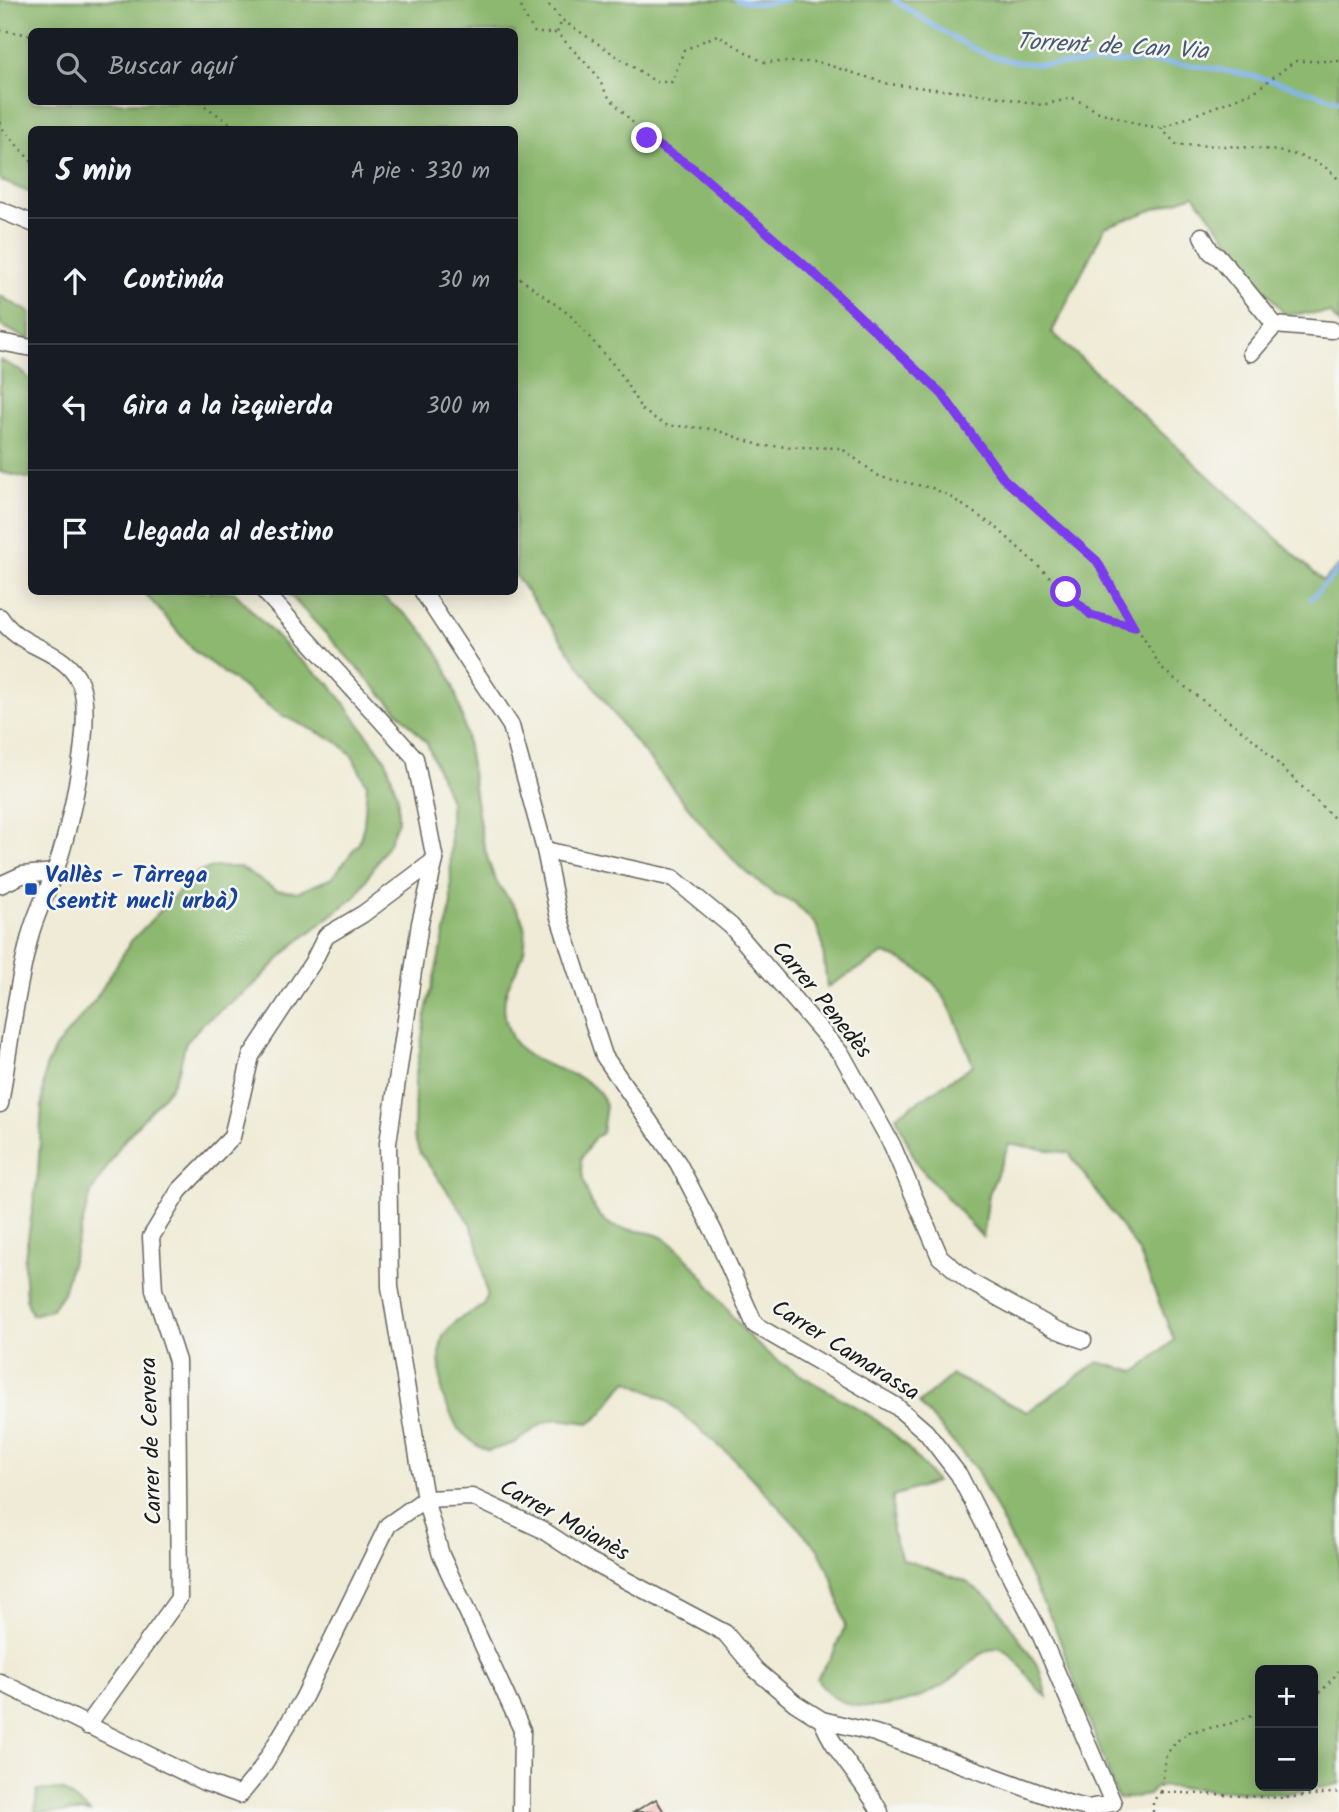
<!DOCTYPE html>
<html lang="es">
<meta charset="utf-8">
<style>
body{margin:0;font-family:Kalam,sans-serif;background:#20242c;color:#f1f3f6}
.controls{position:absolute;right:21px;bottom:21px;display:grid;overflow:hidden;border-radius:10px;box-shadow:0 4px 18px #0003}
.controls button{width:63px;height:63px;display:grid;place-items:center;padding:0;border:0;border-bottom:2px solid #363941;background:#171b24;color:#f1f3f6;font:35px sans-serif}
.stop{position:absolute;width:21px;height:21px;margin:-16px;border:5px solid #7c3aed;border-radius:50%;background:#fff}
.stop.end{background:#7c3aed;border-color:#fff;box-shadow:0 2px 7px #0008}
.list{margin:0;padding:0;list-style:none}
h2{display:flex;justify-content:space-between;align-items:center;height:91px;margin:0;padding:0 28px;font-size:30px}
h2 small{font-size:23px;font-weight:400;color:#9ea1a6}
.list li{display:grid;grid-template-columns:46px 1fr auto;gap:21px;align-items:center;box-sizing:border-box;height:126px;padding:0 28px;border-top:2px solid #363941}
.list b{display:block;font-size:26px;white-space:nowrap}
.list em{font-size:23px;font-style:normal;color:#9ea1a6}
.icon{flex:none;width:38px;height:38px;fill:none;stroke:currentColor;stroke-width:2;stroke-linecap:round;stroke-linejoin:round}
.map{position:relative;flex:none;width:1339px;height:1812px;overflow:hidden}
.search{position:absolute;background:#171b24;box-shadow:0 4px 18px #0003;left:28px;top:28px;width:490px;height:77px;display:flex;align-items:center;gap:18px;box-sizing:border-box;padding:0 24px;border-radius:10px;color:#9ea1a6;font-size:26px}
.panel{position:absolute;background:#171b24;box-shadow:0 4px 18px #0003;left:28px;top:126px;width:490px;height:469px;border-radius:10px}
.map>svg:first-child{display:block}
.forest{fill:#8db870;stroke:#546a46;stroke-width:2;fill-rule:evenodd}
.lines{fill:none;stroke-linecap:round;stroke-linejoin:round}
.stream{stroke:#84b5f0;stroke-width:4.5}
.building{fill:#f0a5a1}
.minor-casing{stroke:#66645d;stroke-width:19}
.path{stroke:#66645d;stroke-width:2.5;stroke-dasharray:2 5;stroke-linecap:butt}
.minor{stroke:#fff;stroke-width:16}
.route{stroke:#7c3aed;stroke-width:9}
.transit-dot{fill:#1a4fb4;stroke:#f6f6f2;stroke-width:2.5}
.labels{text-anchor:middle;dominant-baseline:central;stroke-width:5;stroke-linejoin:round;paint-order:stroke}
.transit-label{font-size:23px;font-weight:bold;fill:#164399;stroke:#f6f6f2;text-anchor:start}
.street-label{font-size:23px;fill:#1c1c1c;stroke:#f6f6f2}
.water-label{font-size:24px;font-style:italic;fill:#465971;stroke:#f6f6f2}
</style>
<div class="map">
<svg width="1339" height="1812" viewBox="0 0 1339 1812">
<rect width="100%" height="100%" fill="#f6f6f2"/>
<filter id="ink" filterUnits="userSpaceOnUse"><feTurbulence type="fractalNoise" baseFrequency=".0143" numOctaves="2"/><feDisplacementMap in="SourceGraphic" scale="14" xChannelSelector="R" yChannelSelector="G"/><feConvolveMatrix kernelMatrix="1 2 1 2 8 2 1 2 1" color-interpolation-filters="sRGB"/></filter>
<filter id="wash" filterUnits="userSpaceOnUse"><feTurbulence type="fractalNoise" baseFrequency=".00686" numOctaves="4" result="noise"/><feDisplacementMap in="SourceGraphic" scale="28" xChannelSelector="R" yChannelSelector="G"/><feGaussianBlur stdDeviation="1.57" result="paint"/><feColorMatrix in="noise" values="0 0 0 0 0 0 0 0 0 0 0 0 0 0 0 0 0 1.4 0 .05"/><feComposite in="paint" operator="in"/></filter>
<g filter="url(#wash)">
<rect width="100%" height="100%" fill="#efebd6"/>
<g class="forest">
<path d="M 0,0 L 1339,0 L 1339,324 L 1330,313 L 1284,314 L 1194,195 L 1105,227 L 1052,332 L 1323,581 L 1339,566 L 1339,1784 L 1283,1794 L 1156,1786 L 1148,1795 L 1118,1799 L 1055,1627 L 976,1469 L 919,1403 L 952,1375 L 1027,1412 L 1098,1362 L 1136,1372 L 1174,1340 L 1139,1252 L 1069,1153 L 1009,1144 L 989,1194 L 983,1238 L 917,1164 L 896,1116 L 973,1065 C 952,1012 944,971 884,954 L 827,987 L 822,941 L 816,925 L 794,902 L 775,895 L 740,867 L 710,834 L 623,727 L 515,575 L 514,130 L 32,130 L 31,193 L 0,180 ZM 32,32 L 514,32 L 514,102 L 32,102 ZM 1260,1670 L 1313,1670 L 1313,1786 L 1260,1786 Z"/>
<polygon points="0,296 31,313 31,341 0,325"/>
<polygon points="0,360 20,370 31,380 31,479 0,472"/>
<polygon points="144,592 234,592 294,655 330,684 386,760 398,798 398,821 389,843 356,896 291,947 253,986 202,1024 185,1044 180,1067 170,1088 122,1143 91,1193 63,1293 51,1310 32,1315 26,1298 24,1263 38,1174 43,1087 46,1067 55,1048 95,1000 131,941 198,872 215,867 240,867 276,890 298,892 332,878 359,843 364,824 367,785 351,754 336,741 281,715 194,651"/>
<path d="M 287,592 C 307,591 354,587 372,592 C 379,594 388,601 394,606 C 471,656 466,762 483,841 C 486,854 490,870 497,882 C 506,899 523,910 525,931 C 530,973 491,981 509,1031 C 525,1076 589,1061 606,1105 L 602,1133 L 594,1138 L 581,1159 C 581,1182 593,1223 620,1228 C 638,1232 656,1231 670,1242 C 708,1273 727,1320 765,1351 C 797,1377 838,1394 873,1418 C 897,1434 919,1459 936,1482 L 893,1496 L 892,1531 L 902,1559 L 965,1581 L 994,1602 L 1039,1668 L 1047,1697 C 1027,1682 1021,1658 999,1647 C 975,1652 966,1671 946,1683 C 911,1707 840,1724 817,1678 L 834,1652 L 845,1626 L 834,1582 L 818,1549 L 734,1459 L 665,1399 L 628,1381 C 611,1393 609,1413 590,1423 L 556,1419 L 543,1423 L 515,1443 L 488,1451 L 476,1445 L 457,1428 L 442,1395 L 439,1354 L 443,1335 L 457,1320 L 483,1306 L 487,1295 L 478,1245 L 470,1223 L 420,1153 L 414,1137 L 415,1080 L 427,1007 L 451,907 L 450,801 L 427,743 Z"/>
<polygon points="37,1790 63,1790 90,1812 35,1812"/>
</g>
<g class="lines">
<g class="stream">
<polyline points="737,0 760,4 787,0"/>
<path d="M 894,0 C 925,19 957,44 992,56 C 1042,72 1099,60 1151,62 C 1211,64 1283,81 1339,101"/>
<polyline points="1311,599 1339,569"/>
</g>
</g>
<g id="blocks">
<polygon class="building" points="656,1799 664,1812 634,1812"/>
</g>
</g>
<g filter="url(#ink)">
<use href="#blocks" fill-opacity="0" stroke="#66645d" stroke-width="2"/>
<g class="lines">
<g class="minor-casing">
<g id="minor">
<polyline points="0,210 32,223"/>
<polyline points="1202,236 1211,252 1220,258 1275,325"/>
<polyline points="0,342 32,348"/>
<polyline points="1251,353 1275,325 1332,330"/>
<polyline points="265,592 415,758 435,860 420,923 388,1143 390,1287 425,1499 441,1555 522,1730 521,1812"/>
<path d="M 0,617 C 20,650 64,647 80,683 C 95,718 69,834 55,871 C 47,893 36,913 30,936 C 16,991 9,1048 0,1104"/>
<polyline points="545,850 673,878 731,926 842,1055 892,1145 940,1257 970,1282 1055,1329 1083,1340"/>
<polyline points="0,885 22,875 55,872"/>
<polyline points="0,1682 204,1782 240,1795 259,1772 303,1699 388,1525 425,1499 472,1497 541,1529 588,1560 725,1633 756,1670 795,1703 822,1720 875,1733 1070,1804 1088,1808 1113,1803 1041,1636 959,1475 926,1432 896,1406 755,1325 714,1232 678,1163 604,1056 558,914 545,850 511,726 423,592"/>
<path d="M 822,1720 C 835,1754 863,1779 880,1812"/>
<polyline points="87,1726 179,1598 177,1361 154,1290 151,1237 179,1191 232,1137 251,1056 313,962 326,936 363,914 435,860"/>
</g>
</g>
<g class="path">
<polyline points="523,0 521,10 535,33 557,33"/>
<polyline points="544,0 562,20"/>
<polyline points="0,30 32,35"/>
<polyline points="1339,61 1295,61 1255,91 1161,128 1141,125 1099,112 1073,98 1042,105 989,95 889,84 818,62 763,62 717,35 684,50 672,82 656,82 562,20 557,33 596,74 607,95 647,138 693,168 817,276 942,394 1004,479 1097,561 1162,669 1254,740 1339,823"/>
<polyline points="199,102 240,130"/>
<polyline points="0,122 4,131 32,162"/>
<path d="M 1161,128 L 1177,145 C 1217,146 1316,143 1339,181"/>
<polyline points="514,274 570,315 619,371 642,410 665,425 713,429 762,446 841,448 880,477 932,488 949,496 997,528 1091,615 1132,626"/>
<polyline points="1313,1696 1322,1691 1339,1671"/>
<polyline points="1161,1792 1285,1798 1339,1792"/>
<polyline points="1161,1792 1166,1755 1177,1741 1189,1732 1229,1724 1260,1712"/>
<polyline points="1153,1812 1153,1801 1161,1792"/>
</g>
<use href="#minor" class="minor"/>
</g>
</g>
<g class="lines" filter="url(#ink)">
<polyline class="route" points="647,138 693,168 817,276 942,394 1004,479 1097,561 1134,627 1091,615 1066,592"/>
</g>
<rect class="transit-dot" x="24" y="882" width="14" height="14" rx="3.5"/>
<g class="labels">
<g class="transit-label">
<text x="45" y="876">Vallès - Tàrrega<tspan x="45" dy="26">(sentit nucli urbà)</tspan></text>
</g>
<g class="street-label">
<text transform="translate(821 1000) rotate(51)">Carrer Penedès</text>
<text transform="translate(845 1351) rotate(32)">Carrer Camarassa</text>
<text transform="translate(152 1441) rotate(-92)">Carrer de Cervera</text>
<text transform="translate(564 1521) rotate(29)">Carrer Moianès</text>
</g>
<g class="water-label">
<text transform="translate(1112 47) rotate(3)">Torrent de Can Via</text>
</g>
</g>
</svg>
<div class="controls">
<button>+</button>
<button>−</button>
</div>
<div class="stop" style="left:1066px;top:592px"></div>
<div class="stop end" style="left:647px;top:138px"></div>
<div class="search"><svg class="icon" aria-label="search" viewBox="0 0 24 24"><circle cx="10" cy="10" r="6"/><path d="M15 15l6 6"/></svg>Buscar aquí</div>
<section class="panel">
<h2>5 min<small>A pie · 330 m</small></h2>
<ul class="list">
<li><svg class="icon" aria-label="ahead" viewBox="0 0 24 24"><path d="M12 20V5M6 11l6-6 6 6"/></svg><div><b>Continúa</b></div><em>30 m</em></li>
<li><svg class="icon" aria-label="left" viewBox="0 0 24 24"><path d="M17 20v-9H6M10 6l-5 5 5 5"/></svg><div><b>Gira a la izquierda</b></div><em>300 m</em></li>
<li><svg class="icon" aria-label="arrive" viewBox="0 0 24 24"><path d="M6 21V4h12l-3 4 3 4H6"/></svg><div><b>Llegada al destino</b></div></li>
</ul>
</section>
</div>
